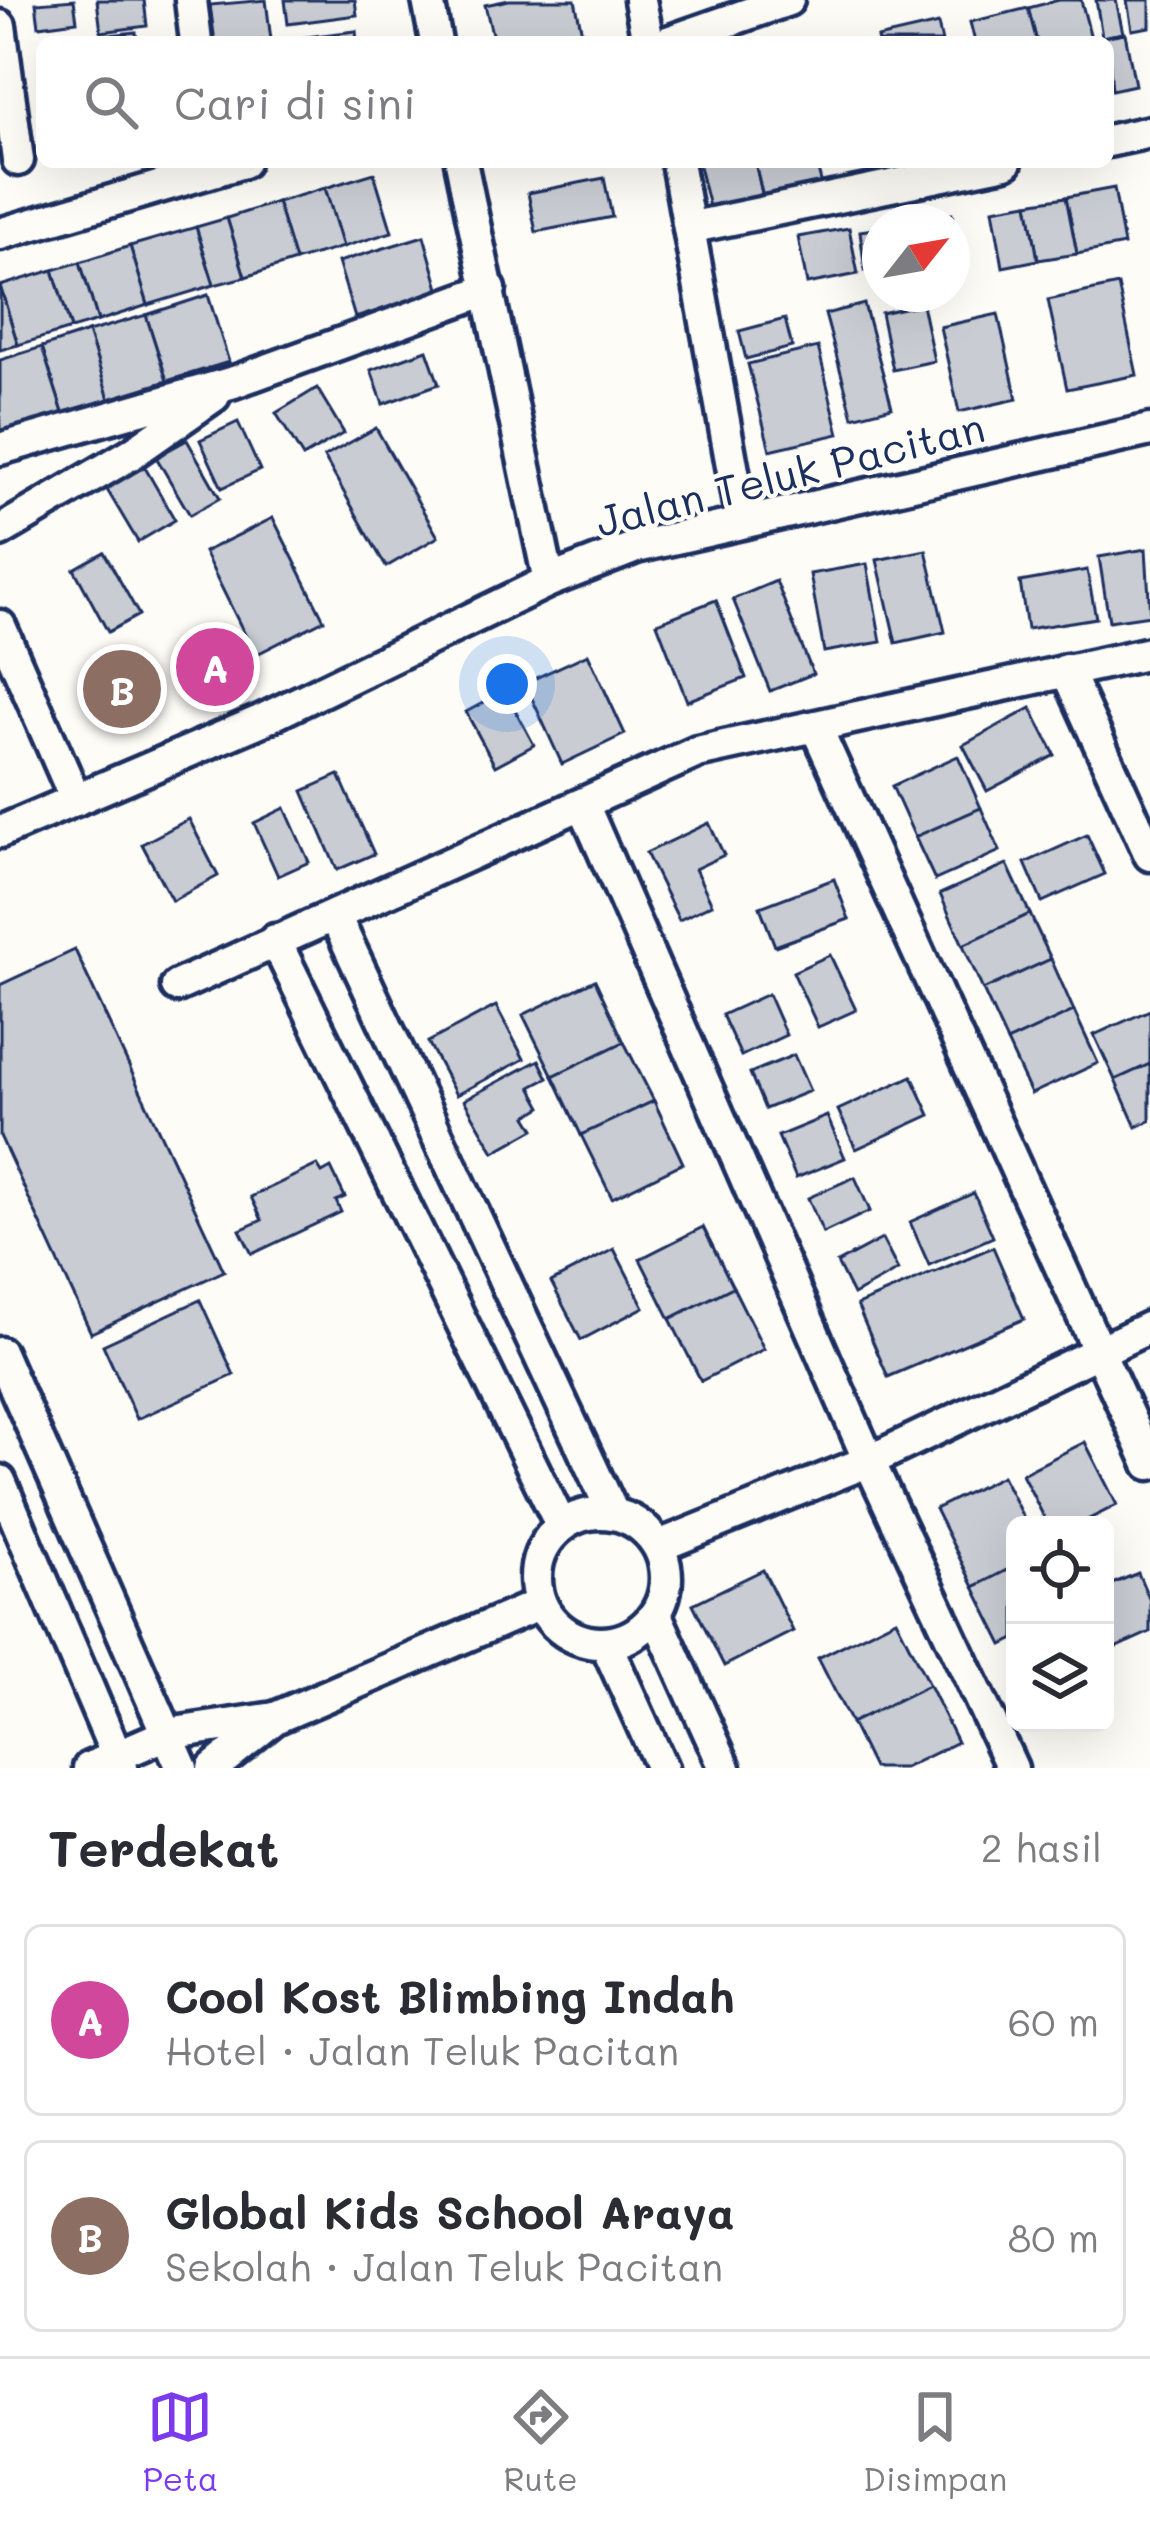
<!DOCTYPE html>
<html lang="id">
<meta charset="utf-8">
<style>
body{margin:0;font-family:Mali,sans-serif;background:#f2f2f3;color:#2b2b33}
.controls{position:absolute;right:36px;bottom:36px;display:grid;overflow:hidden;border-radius:18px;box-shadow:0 12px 48px #0002}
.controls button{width:108px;height:108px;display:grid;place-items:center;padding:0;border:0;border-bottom:3px solid #e1e1e2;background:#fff;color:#2b2b33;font:60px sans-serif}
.compass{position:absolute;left:862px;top:204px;width:108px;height:108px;border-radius:50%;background:#fff;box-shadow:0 12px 48px #0002;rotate:59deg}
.you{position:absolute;left:507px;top:684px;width:42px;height:42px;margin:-30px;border:9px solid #fff;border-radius:50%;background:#1a73e8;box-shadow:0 0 0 18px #1a73e833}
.badge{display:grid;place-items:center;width:78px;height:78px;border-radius:50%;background:#7c3aed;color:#fff;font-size:39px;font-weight:700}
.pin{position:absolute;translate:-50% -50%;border:6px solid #fff;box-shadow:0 3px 12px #0006}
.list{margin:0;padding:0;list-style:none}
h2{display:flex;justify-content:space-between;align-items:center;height:156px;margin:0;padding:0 48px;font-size:51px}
h2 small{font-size:39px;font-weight:400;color:#7c7c81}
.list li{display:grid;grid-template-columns:78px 1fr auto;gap:36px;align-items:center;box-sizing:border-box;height:192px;margin:0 24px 24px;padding:0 24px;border:3px solid #e1e1e2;border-radius:18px}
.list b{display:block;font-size:45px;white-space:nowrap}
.list p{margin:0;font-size:39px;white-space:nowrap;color:#7c7c81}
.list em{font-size:39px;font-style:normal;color:#7c7c81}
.icon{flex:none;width:66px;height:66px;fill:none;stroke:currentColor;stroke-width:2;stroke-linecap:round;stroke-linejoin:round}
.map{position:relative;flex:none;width:1150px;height:1768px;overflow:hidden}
.search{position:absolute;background:#fff;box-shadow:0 12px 48px #0002;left:36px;right:36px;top:36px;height:132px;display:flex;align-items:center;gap:30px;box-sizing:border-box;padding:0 42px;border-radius:18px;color:#7c7c81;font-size:45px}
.sheet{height:588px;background:#fff}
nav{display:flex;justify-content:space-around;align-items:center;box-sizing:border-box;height:168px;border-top:3px solid #e1e1e2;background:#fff;font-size:33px;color:#7c7c81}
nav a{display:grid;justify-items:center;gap:6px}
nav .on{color:#7c3aed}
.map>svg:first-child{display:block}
.building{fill:#c9ccd3;stroke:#1b2f5e;stroke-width:3}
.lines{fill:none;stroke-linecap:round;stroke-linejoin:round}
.minor-casing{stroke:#1b2f5e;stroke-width:39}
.minor{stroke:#fdfcf7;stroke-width:30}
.labels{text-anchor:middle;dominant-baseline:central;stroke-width:9;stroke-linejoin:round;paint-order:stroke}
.street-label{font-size:42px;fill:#1b2f5e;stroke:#fdfcf7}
</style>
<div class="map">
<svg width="1150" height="1768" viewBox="0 0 1150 1768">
<rect width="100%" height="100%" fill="#fdfcf7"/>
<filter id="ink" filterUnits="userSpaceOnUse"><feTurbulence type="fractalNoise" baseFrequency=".00833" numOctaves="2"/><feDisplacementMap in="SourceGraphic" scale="24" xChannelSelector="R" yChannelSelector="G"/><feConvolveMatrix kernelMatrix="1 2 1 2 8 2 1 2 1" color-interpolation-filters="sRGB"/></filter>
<g filter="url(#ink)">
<g class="building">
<polygon points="74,0 77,21 39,26 36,3"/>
<polygon points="97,0 144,0 147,26 101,32"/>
<polygon points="266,0 271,40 215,42 210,5"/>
<polygon points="285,0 355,0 357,15 288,24"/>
<polygon points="509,0 575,0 582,33 540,42 494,42 485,5"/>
<polygon points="1059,0 1081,0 1092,42 1037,42 1028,8"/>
<polygon points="1096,0 1116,0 1123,33 1102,37"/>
<polygon points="1127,0 1150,0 1150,27 1132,30"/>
<polygon points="1028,8 1037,42 975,42 970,22"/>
<polygon points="938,24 942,42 878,42 877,38"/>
<polygon points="356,31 357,42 289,42 289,39"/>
<polygon points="136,32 137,42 100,42 100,36"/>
<polygon points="1125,33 1135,85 1112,90 1108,42 1102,37"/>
<polygon points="698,162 755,162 764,202 711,215"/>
<polygon points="755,162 816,162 823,189 764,202"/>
<polygon points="374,173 392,232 343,247 325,188"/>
<polygon points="604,178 612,217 536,232 528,193"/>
<polygon points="325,188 343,247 295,261 277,202"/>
<polygon points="1114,188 1124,245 1077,254 1066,197"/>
<polygon points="1066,197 1077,254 1038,260 1028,203"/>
<polygon points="277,202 295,261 245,277 227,218"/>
<polygon points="1028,203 1038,260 1003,267 993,209"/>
<polygon points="952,214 963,272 952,274 952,222 913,221"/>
<polygon points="227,218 245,277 214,285 196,227"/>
<polygon points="196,227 214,285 148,305 130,246"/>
<polygon points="849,228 858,274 807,284 798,237"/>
<polygon points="880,228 880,269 865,271 860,231"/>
<polygon points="424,236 440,292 355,318 338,262"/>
<polygon points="130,246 148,305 98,321 80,262"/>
<polygon points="80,262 98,321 71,329 53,270"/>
<polygon points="53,270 71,329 18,345 0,286"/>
<polygon points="1118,285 1137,375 1067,389 1048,300"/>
<polygon points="0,286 18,345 0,350"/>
<polygon points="208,295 229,362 167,381 146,315"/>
<polygon points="864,304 892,407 853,417 825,314"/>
<polygon points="922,304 934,361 893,370 881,313"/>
<polygon points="998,314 1017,399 959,412 940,327"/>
<polygon points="146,315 167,381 109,399 88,332"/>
<polygon points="785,319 792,347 746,359 739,331"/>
<polygon points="88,332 109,399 63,413 42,347"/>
<polygon points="42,347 63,413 0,433 0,360"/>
<polygon points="818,347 839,434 770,450 748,364"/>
<polygon points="427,350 439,384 383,404 371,370"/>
<polygon points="317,388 344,433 303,457 276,413"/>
<polygon points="238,422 260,470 222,488 200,440"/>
<polygon points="376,428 438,537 386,567 324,457"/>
<polygon points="187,440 220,498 190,515 156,457"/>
<polygon points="144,466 175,520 138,542 106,488"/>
<polygon points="273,518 324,620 255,655 204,552"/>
<polygon points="1146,549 1150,615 1109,621 1099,557"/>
<polygon points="926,550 945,632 896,643 877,560"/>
<polygon points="104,552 139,615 108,632 74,569"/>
<polygon points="867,564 881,642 824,652 810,574"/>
<polygon points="1087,570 1096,618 1027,629 1020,582"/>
<polygon points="776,581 813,674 770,691 733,599"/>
<polygon points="716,600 746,678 687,701 657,623"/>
<polygon points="588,654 625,734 562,764 525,683"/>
<polygon points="505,691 534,745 495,766 466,712"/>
<polygon points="1031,708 1055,755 987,791 963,745"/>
<polygon points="958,756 981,808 915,837 892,786"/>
<polygon points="339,775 374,854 337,870 303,791"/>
<polygon points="285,808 309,862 278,876 254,823"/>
<polygon points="981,808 1000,851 935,880 915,837"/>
<polygon points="189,819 218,876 172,901 142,844"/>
<polygon points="709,823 724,855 695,869 712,904 679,920 646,853"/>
<polygon points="1087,835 1105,874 1042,902 1025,863"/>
<polygon points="1007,864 1030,914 963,945 940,894"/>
<polygon points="834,879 849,919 775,946 760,907"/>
<polygon points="1030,914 1051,959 983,990 963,945"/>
<polygon points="75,950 224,1271 91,1333 0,1136 0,985"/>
<polygon points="830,955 856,1010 818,1027 793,972"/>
<polygon points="1051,959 1074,1011 1007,1042 983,990"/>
<polygon points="595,980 624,1042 553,1076 523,1015"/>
<polygon points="768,994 786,1035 741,1056 722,1015"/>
<polygon points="496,1006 524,1059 456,1095 428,1042"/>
<polygon points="1150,1010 1150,1064 1115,1080 1094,1035"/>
<polygon points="1074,1011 1098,1063 1031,1094 1007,1042"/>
<polygon points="624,1042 654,1101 581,1135 553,1076"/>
<polygon points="794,1055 810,1091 765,1109 750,1073"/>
<polygon points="539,1060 548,1078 531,1087 542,1107 527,1116 535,1129 494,1152 464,1100"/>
<polygon points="1150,1064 1150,1121 1136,1127 1115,1080"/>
<polygon points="912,1076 930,1115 856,1149 838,1110"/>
<polygon points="654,1101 683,1163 612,1198 581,1135"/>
<polygon points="827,1116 845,1158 796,1178 778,1136"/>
<polygon points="317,1165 322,1173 331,1168 345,1197 336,1201 341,1212 252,1254 240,1230 262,1220 251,1197"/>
<polygon points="855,1177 870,1211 823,1233 808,1198"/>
<polygon points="974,1193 993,1237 929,1265 910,1222"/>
<polygon points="703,1227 733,1287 670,1319 640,1259"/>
<polygon points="882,1239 898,1270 853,1295 837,1263"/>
<polygon points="993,1247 1024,1319 888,1377 857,1305"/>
<polygon points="614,1249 644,1307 581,1340 551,1282"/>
<polygon points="733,1287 764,1349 701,1381 670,1319"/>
<polygon points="200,1300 234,1375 137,1419 103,1345"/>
<polygon points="1085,1442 1117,1505 1077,1525 1048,1525 1022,1474"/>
<polygon points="1002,1476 1027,1525 1015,1525 1015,1566 974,1587 935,1509"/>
<polygon points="1015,1566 1015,1639 1003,1645 974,1587"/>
<polygon points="763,1570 793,1631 724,1666 693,1604"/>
<polygon points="1138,1573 1150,1601 1150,1632 1108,1651 1105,1587"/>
<polygon points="896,1619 929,1685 851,1723 818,1658"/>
<polygon points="929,1685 957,1742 904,1768 873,1768 851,1723"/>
</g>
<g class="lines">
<g class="minor-casing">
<g id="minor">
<polyline points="191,0 196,42"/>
<polyline points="428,0 436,42"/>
<polyline points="640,0 648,42"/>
<polyline points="0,26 18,160"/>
<polyline points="668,42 788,0"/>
<polyline points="1108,141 1150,132"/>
<polyline points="461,162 549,581"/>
<polyline points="677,162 742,521"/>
<polyline points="693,227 1006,162"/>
<polyline points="0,234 243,162"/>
<polyline points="0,449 234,382 490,289"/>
<polyline points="0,531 131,454 214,396"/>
<polyline points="0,626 76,800"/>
<polyline points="1066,670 1150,855"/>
<polyline points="816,727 1150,1464"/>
<polyline points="583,804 869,1461 1012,1768"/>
<polyline points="0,832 260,721 549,581 636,547 1150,430"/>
<polyline points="335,916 613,1513"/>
<polyline points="275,940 561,1525"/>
<polyline points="177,986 697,752 1150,653"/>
<polyline points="0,1353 182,1768"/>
<polyline points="0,1481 122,1768"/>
<circle cx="601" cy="1578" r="65"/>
<polyline points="659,1546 869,1461 1150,1327"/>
<polyline points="656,1615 725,1768"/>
<polyline points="606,1644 662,1768"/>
<polyline points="89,1768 167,1734 275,1718 540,1604"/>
<polyline points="213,1768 275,1718"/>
</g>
</g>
<use href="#minor" class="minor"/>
</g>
</g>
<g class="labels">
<g class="street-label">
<text transform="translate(790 473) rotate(-14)">Jalan Teluk Pacitan</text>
</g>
</g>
</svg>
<div class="controls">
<button><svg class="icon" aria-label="locate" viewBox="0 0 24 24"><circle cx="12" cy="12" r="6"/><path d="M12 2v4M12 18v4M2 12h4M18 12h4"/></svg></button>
<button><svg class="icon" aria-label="layers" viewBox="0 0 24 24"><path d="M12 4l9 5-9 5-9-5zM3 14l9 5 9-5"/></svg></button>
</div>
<svg class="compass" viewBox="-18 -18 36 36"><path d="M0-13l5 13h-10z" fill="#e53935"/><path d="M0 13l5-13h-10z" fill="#7c7c81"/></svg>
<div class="you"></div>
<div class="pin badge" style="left:215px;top:667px;background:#d1479c">A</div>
<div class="pin badge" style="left:122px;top:689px;background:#8d6e63">B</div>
<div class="search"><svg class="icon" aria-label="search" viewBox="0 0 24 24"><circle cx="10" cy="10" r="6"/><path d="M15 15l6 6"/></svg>Cari di sini</div>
</div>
<section class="sheet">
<h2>Terdekat<small>2 hasil</small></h2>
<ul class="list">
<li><span class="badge" style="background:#d1479c">A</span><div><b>Cool Kost Blimbing Indah</b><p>Hotel · Jalan Teluk Pacitan</p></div><em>60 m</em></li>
<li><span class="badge" style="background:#8d6e63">B</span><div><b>Global Kids School Araya</b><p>Sekolah · Jalan Teluk Pacitan</p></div><em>80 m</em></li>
</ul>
</section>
<nav>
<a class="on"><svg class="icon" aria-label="map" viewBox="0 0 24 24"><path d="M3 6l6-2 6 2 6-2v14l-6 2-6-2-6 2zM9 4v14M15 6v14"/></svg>Peta</a>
<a><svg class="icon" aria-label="directions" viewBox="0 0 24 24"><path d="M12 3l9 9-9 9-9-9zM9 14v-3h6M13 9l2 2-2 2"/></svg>Rute</a>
<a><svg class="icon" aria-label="saved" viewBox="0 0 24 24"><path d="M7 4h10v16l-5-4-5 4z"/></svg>Disimpan</a>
</nav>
